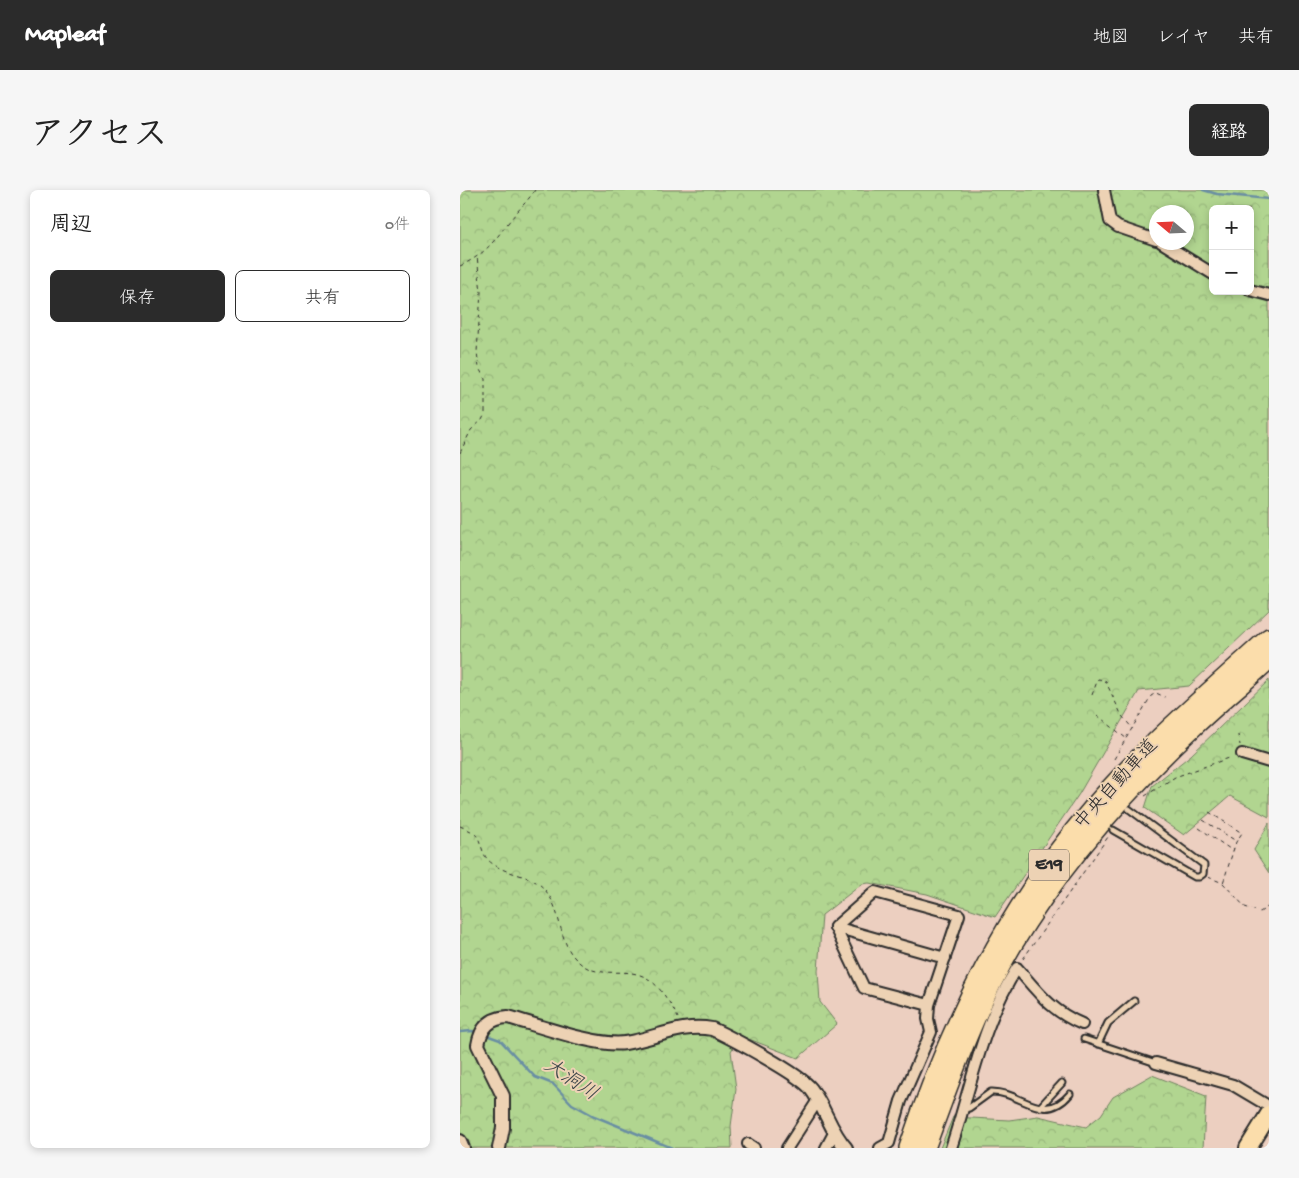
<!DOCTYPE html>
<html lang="ja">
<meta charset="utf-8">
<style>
body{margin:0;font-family:"Gochi Hand","Klee One",sans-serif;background:#f6f6f6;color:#222}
.controls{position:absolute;right:15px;top:15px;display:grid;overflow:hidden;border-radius:8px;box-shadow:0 2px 8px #0003}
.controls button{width:45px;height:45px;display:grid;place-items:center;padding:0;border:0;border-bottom:1px solid #e0e0e0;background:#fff;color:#222;font:25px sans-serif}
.compass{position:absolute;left:689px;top:15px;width:45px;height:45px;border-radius:50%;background:#fff;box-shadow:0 2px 8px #0003;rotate:289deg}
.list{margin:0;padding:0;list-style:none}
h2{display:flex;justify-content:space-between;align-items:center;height:65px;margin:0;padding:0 20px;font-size:21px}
h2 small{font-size:16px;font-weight:400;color:#767676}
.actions{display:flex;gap:10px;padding:15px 20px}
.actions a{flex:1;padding:11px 0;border:1px solid #2b2b2b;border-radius:8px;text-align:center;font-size:18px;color:#2b2b2b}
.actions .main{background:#2b2b2b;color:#fff}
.map{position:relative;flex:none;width:809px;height:958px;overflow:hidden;border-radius:8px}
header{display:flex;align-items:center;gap:30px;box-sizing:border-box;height:70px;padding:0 25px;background:#2b2b2b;color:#fff}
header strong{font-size:24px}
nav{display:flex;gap:28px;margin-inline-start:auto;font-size:18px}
.intro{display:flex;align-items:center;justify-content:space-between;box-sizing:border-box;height:120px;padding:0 30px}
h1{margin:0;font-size:35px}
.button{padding:12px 22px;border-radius:8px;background:#2b2b2b;color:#fff;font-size:18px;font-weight:700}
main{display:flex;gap:30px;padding:0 30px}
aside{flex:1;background:#fff;border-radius:8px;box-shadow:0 2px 8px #0003}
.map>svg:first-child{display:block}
.forest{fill:url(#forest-crowns);stroke:#6e805e;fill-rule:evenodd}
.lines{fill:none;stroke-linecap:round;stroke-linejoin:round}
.stream{stroke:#698ea3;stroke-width:2.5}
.service-casing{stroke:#2b2b2b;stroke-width:9}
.minor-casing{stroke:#2b2b2b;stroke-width:14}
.tertiary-casing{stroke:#2b2b2b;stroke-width:16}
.trunk-casing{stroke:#2b2b2b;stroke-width:20}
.motorway-casing{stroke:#2b2b2b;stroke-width:22}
.path{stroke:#2b2b2b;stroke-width:1;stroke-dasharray:4 4;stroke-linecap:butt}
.service{stroke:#edd2b4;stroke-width:5}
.minor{stroke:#edd2b4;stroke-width:10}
.tertiary{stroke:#edd2b4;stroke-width:12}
.trunk{stroke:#fbddab;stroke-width:16}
.motorway{stroke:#fbddab;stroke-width:19}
.labels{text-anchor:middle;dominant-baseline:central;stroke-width:4;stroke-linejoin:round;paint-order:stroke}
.shield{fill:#edd2b4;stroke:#655d54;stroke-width:1}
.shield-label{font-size:18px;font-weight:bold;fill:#2b2b2b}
.street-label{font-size:19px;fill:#2b2b2b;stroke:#edd2b4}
.water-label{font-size:20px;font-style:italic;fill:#3a4449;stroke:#edd2b4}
</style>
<header>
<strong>Mapleaf</strong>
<nav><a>地図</a><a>レイヤ</a><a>共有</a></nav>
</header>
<div class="intro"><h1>アクセス</h1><a class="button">経路</a></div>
<main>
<aside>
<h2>周辺<small>0件</small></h2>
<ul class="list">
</ul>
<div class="actions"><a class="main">保存</a><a>共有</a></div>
</aside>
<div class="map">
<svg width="809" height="958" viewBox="0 0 809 958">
<defs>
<pattern id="forest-crowns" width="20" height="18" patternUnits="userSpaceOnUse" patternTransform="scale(1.25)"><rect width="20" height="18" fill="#b1d590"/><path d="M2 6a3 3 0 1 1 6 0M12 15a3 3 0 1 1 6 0" fill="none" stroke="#98b77c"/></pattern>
</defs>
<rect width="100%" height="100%" fill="#eccfc0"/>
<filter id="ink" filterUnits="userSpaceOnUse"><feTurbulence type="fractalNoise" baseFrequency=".02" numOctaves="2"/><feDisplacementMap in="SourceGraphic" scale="10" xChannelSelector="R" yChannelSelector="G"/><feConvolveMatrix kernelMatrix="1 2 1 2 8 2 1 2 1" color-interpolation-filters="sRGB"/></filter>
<g filter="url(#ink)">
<g class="forest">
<path d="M 0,0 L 809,0 L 809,420 L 729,496 L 679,501 L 619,604 L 535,727 L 467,704 L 409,693 L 402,694 L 362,725 L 358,781 L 360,812 L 377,834 L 338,868 L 281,846 L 271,861 L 276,899 L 271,936 L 272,958 L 0,958 ZM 753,19 L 790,19 L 790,101 L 753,101 ZM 696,22 L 726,22 L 726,52 L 696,52 Z"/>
<polygon points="809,490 809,627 770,606 724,645 685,618 692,596 731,565"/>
<polygon points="809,633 809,683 794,660"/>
<polygon points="692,885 746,906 743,958 480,958 493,927 549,930 578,926 626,937 641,925 653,907"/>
</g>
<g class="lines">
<g class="stream">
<polyline points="743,0 757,4 809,9"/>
<polyline points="0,842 12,841 18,842"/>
<polyline points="26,845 40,850 75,887 93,894 112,914 134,926 212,958"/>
</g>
<g class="service-casing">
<g id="service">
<polyline points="653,640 735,687 739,687 743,684 744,675 669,619"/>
<polyline points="624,849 696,873"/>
<polyline points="638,854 648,833 674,811"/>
<polyline points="580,917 602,893"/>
<path d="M 504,919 L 509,918 L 531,902 C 561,901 583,936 610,904"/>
</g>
</g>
<g class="minor-casing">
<g id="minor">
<polyline points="644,0 650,31 658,37 696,50"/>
<polyline points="701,52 753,84"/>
<polyline points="790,100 809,105"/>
<polyline points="782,564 809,572"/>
<polyline points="375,737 485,768"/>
<polyline points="696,873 773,895 805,914"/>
<polyline points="288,954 294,958"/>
<polyline points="327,958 358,910"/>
<polyline points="366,958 374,943"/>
<polyline points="420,958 429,953 441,911 471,842 468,829 469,815 404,798 375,737 415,702 499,725 469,815"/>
<path d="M 491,958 C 512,895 521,835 557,778 C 578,802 591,821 622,834"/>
</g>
</g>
<g class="tertiary-casing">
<g id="tertiary">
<polyline points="0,951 3,958"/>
<path d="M 39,958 L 43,938 L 43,906 L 18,855 C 21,837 30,828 48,827 C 77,835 137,857 165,853 C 195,849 221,833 252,839 C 270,847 341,885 351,899 C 365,917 370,941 386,958"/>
</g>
</g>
<g class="trunk-casing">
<polyline id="trunk" points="788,958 809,924"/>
</g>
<g class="motorway-casing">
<g id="motorway">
<path d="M 449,958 C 491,832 547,718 634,617 C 687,555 749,503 809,448"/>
<path d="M 465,958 C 490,890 514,820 551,757 C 600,675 664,602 733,537 C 758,513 784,492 809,469"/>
</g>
</g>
<g class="path">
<path d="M 0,76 C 25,64 32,54 48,33 C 57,21 67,12 75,0"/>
<polyline points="0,263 11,240 22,230 25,224 25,189 19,178 17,162 21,102 17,66"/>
<polyline points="632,505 638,489 645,490 662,526 673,539"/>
<polyline points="637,525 667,549"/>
<polyline points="778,545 780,555"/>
<polyline points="654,569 691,506 696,503 705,507"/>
<polyline points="685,606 715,587 772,567"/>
<polyline points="749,622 782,643 776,652 763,693"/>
<polyline points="743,630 776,651"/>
<path d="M 0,636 C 4,638 10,640 14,643 C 24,652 19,665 33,674 C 51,687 75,683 88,704 C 101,722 99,750 114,767 C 136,793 160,775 185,787 C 199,794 211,814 218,828"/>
<polyline points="739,638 773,661"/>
<polyline points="748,687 763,693 785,717 800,722 809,716"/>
<polyline points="563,769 648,647"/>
</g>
<use href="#service" class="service"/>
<use href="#minor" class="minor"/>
<use href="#tertiary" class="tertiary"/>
<use href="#trunk" class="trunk"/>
<use href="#motorway" class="motorway"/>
</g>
</g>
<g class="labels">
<rect class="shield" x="569" y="659.5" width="40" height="31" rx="4"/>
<g class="shield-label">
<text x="589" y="675">E19</text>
</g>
<g class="street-label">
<text transform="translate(657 595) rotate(-48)">中央自動車道</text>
</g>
<g class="water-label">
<text transform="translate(110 891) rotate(33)">大洞川</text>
</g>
</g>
</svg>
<div class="controls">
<button>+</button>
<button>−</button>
</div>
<svg class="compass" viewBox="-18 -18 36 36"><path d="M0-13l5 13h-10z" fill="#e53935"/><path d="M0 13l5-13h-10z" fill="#767676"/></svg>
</div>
</main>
